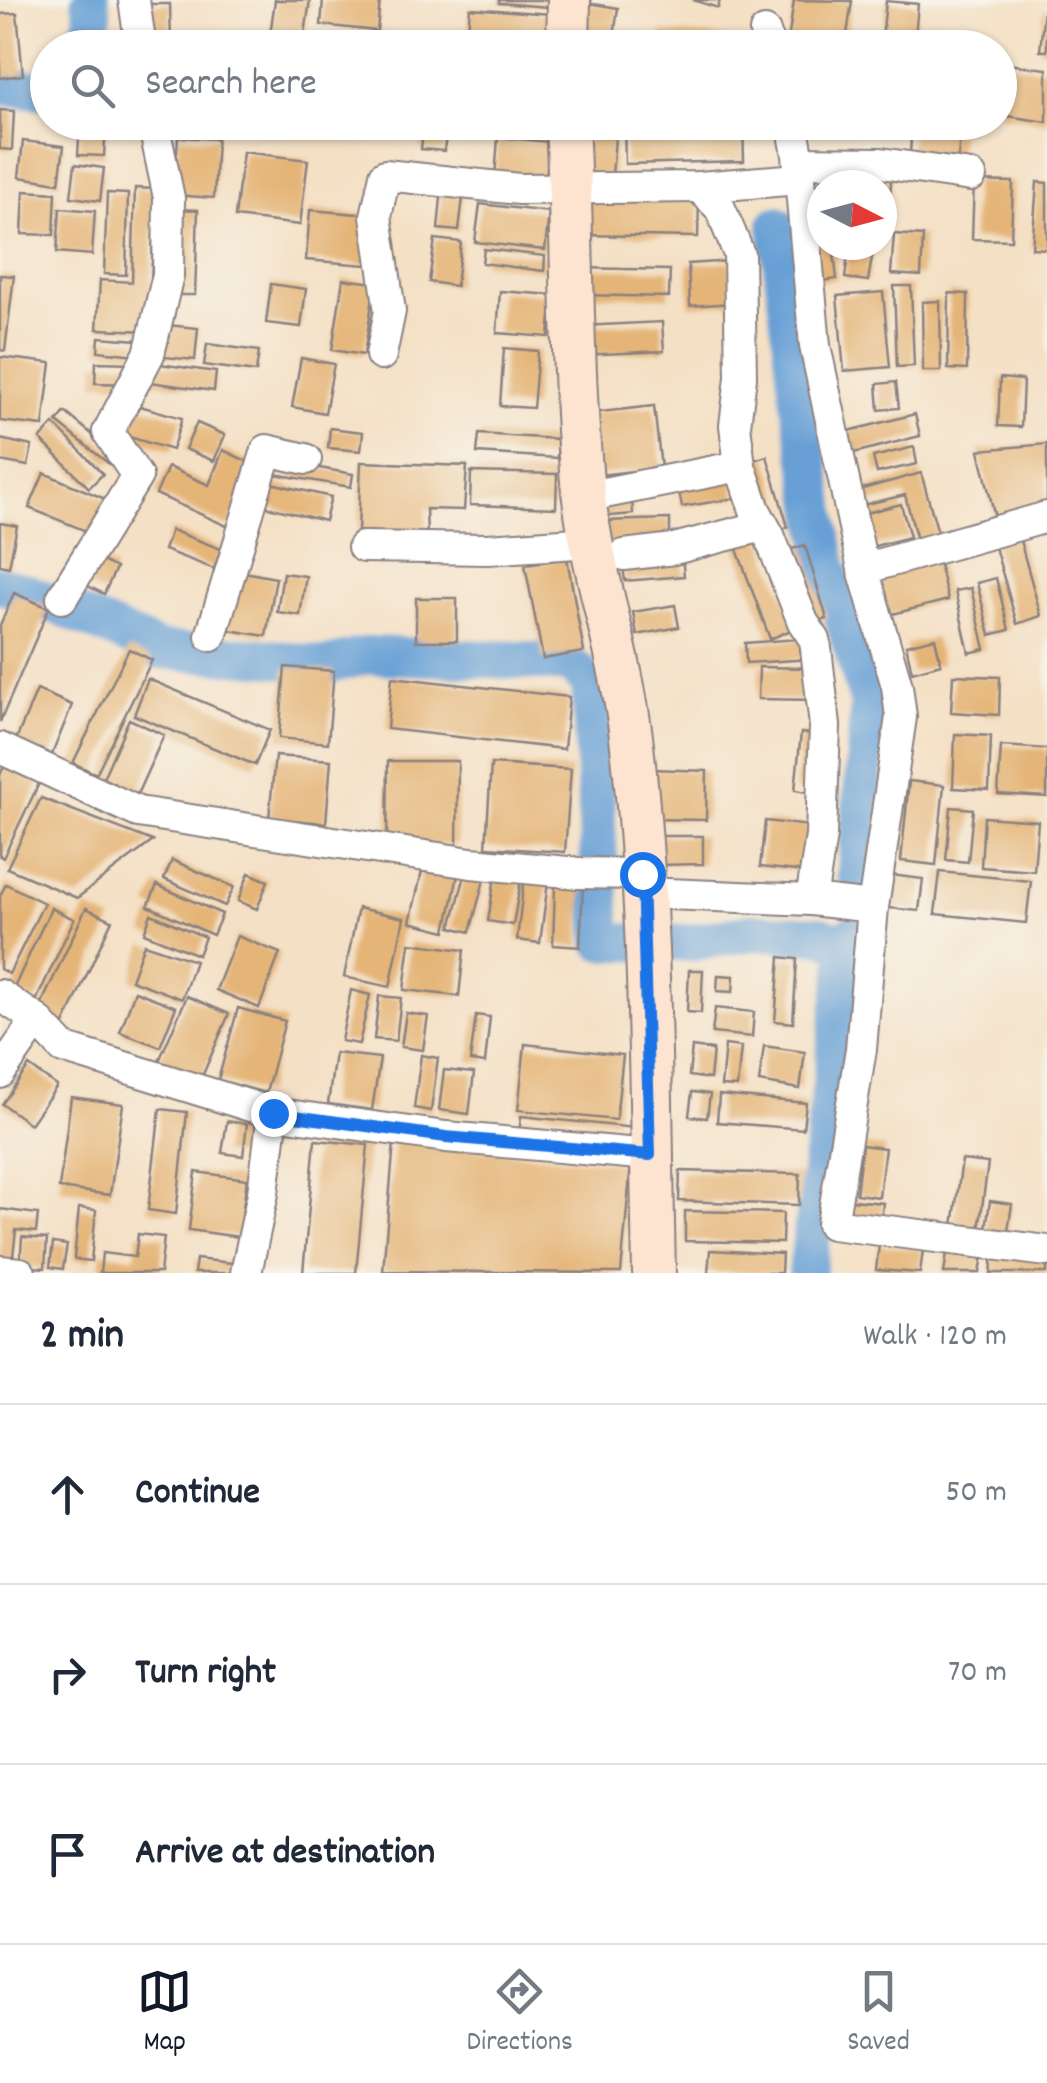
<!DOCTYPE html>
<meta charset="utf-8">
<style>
body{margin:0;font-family:Dekko,sans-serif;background:#f2f2f3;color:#1f2937}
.compass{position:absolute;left:807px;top:170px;width:90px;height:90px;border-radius:50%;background:#fff;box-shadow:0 2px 8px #0004;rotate:96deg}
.stop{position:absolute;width:30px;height:30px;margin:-22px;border:8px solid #1a73e8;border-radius:50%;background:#fff}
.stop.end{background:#1a73e8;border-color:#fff;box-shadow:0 2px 10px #0008}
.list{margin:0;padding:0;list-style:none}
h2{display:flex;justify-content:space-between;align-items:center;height:130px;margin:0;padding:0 40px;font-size:42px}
h2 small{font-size:32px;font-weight:400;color:#747a83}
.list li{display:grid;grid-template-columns:65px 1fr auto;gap:30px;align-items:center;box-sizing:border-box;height:180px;padding:0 40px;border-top:2px solid #e0e1e3}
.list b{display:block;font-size:38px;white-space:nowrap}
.list em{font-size:32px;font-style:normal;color:#747a83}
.icon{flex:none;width:55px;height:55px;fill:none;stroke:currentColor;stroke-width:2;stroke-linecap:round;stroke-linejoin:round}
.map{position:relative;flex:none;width:1047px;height:1273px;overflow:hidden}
.search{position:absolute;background:#fff;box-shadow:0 2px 8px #0004;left:30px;right:30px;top:30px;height:110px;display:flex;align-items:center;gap:25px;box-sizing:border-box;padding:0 35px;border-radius:55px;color:#747a83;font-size:38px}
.sheet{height:670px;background:#fff}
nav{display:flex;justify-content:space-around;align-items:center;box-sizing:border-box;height:140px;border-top:2px solid #e0e1e3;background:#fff;font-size:28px;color:#747a83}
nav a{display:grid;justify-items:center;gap:5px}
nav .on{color:#111827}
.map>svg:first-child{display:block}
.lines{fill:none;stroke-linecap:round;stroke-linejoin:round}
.canal{stroke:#67a0d6;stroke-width:38}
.building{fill:#e5b578}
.minor-casing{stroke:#8b8180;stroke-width:34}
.secondary-casing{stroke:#8b8180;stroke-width:46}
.minor{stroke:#fff;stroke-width:30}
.secondary{stroke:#fde4d0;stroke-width:42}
.route{stroke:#1a73e8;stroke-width:12}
</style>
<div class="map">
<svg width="1047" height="1273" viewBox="0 0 1047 1273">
<rect width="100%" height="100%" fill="#f7f3e8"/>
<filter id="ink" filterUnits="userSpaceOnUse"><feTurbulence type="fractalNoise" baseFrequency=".01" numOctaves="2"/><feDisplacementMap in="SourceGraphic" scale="20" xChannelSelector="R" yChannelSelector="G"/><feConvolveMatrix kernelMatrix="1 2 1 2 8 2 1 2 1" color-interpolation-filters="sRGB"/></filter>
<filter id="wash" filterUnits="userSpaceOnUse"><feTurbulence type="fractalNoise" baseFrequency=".0048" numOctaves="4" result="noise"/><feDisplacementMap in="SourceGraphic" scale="40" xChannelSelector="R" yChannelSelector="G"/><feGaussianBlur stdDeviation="2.25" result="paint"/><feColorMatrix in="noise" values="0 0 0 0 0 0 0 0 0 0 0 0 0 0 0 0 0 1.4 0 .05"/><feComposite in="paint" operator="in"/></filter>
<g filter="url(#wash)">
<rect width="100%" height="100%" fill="#f4e0c5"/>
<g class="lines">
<g class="canal">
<polyline points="86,48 93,16 90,0"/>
<polyline points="0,86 38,90 48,86"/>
<polyline points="777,225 800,409 829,571 869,704 856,874"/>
<polyline points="0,585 26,592 159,650 272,658 324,666 369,655 517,660 569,664 590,682 603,942 689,943 752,932 821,935 848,946"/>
<polyline points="807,1273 850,935"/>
</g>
</g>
<g id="blocks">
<g class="building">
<polygon points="275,0 310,0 303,48 268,48"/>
<polygon points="323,0 380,0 377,31 321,25"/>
<polygon points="499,0 548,0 547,7 499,3"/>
<polygon points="693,0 720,0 718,8"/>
<polygon points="794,0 852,1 845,48 787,48"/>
<polygon points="886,1 918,4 914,48 881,48"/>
<polygon points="582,2 618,8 614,36 578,31"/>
<polygon points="149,4 170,4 171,46 150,46"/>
<polygon points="470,8 551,14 549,35 468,28"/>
<polygon points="1044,9 1047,10 1047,51 1040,51"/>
<polygon points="17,13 23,75 0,78 0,14"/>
<polygon points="661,32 725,38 724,48 659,48"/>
<polygon points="459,42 484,45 484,48 458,48"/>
<polygon points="1000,63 1047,69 1047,122 1000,115"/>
<polygon points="0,110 14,111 12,150 0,149"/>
<polygon points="80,122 106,124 104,156 78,155"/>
<polygon points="424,122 448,122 444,151 421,149"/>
<polygon points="578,122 613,122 613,128 578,125"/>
<polygon points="624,122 743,122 744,161 625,164"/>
<polygon points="912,122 961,122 958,158 910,154"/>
<polygon points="571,134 615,138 612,176 568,173"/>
<polygon points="178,137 217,139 214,198 174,195"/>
<polygon points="498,137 549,142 546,181 495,177"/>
<polygon points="23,141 64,146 59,183 19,177"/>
<polygon points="243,152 308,160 300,225 235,217"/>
<polygon points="75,164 104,168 100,201 71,197"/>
<polygon points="820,167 822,211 808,212 805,168"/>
<polygon points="847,167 892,170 889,209 882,208 882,185 846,185"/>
<polygon points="974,181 1013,182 1011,240 972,239"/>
<polygon points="1037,182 1047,183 1047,249 1032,248"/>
<polygon points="442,187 464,189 459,231 438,229"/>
<polygon points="135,188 155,189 149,331 97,329 100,280 132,282"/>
<polygon points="24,191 56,193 54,235 22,234"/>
<polygon points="107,193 128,194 126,275 104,274"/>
<polygon points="581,198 699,201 698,237 580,235"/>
<polygon points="480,204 549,212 545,250 475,242"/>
<polygon points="60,208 95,211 92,255 57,252"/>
<polygon points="176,209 198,210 195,295 173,295"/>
<polygon points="310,210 370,215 366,265 306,260"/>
<polygon points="894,234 923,236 921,276 891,274"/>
<polygon points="822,235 822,245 833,245 837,279 814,282 808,237"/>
<polygon points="435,239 461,242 456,286 429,282"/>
<polygon points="484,249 545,256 544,271 482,263"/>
<polygon points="849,249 873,252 868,281 845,278"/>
<polygon points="731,261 732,303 690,306 688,264"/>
<polygon points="581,268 670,270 669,297 581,295"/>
<polygon points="0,275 14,276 5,351 0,350"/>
<polygon points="343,279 375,283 364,355 332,350"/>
<polygon points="271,284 306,289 301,327 266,323"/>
<polygon points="894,286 911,286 914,366 897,367"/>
<polygon points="500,291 553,295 549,337 497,333"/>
<polygon points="883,292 890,367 844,371 837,296"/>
<polygon points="949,293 968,294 967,370 948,369"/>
<polygon points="940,301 941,371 923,371 922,302"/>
<polygon points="662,322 664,351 583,355 581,326"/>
<polygon points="167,325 198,328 195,360 164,357"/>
<polygon points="99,337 138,340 137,355 98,351"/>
<polygon points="207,344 259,351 256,372 204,365"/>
<polygon points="504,348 538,351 533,408 500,406"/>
<polygon points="0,357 51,363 43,426 0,421"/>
<polygon points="301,358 334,364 325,413 292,407"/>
<polygon points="96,362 134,363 133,384 95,383"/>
<polygon points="146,362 216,372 214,391 143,381"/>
<polygon points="1000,378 1023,380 1021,427 998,426"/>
<polygon points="896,382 899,408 879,410 877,384"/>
<polygon points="126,402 182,418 172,450 116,433"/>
<polygon points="654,406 661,468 598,475 591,413"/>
<polygon points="65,412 117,455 109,464 57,422"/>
<polygon points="915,414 920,436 850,454 845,432"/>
<polygon points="197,423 225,435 214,461 185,449"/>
<polygon points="54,424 103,474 89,488 40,439"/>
<polygon points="330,428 363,432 361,451 328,448"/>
<polygon points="479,434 558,439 557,458 477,453"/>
<polygon points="0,439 32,446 28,466 0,461"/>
<polygon points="1047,444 1047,515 998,530 979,450"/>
<polygon points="914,447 917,464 877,473 873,457"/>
<polygon points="223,450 255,465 229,527 156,494 168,467 209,485"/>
<polygon points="767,456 788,527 771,532 750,461"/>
<polygon points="270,459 353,474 351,487 268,473"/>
<polygon points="361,462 467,466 464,510 426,509 427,535 358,531"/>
<polygon points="471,472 557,474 556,508 470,505"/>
<polygon points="44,473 110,501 96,535 29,508"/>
<polygon points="732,473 736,498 682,507 677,482"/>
<polygon points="921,473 939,536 917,540 905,495 863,505 859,490"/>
<polygon points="258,480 331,497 325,521 252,503"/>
<polygon points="631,488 633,514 599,517 598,491"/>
<polygon points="901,504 910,537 871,547 862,514"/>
<polygon points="670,519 670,546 602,547 601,521"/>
<polygon points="0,523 17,526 9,567 0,565"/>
<polygon points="171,530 221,549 214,569 164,550"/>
<polygon points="1018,533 1041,616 1017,624 993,540"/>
<polygon points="761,535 796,628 770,639 735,544"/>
<polygon points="805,545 827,619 807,624 785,551"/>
<polygon points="936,552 948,600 889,615 878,567"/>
<polygon points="682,555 684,576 625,581 622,560"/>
<polygon points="567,558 584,652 543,659 525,565"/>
<polygon points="98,559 116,568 104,594 86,585"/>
<polygon points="233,570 276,578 266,636 223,629"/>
<polygon points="283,573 306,576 300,615 277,612"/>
<polygon points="996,578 1009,630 990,635 977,583"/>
<polygon points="971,588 985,649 969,653 955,591"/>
<polygon points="14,593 49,608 0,722 0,625"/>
<rect x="416" y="598" width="41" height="43"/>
<polygon points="675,605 679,627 637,635 633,612"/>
<polygon points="811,638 812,659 746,663 745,643"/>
<polygon points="935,638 941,664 912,672 906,645"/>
<polygon points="129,649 152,660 96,774 73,763"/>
<polygon points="285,667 334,671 328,743 279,738"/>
<polygon points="759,667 814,668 814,700 758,699"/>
<polygon points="953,675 1000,677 999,715 951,712"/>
<polygon points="392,677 569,697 564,749 387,729"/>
<polygon points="148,679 270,730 255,765 134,715"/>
<polygon points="37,690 72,705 49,762 13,747"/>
<polygon points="129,719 164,735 134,801 100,785"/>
<polygon points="801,733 819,735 812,793 795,790"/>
<polygon points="955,734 991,736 989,790 953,788"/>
<polygon points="1001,746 1047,749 1047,797 998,794"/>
<polygon points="275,756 331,760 326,823 269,818"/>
<polygon points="7,760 42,777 3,858 0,856 0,775"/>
<polygon points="388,761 458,761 457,845 387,845"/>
<polygon points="491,764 571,769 565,852 486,847"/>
<polygon points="651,769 707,771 706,820 650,819"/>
<polygon points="909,781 944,785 936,865 901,861"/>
<polygon points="41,798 153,841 77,898 7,868"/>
<polygon points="951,807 973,809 968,862 946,860"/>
<polygon points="984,817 1038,821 1034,871 981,867"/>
<polygon points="765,821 811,826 806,872 760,867"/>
<polygon points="656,836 703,836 703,864 657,865"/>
<polygon points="172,860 234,887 225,906 164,879"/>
<polygon points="468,864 487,869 470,932 451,927"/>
<polygon points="497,864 523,868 513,925 488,921"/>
<polygon points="423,867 458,875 446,931 410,922"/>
<polygon points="940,872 1031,881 1026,923 935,914"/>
<polygon points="249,873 268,881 257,909 238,901"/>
<polygon points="891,875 923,879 919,911 887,908"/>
<polygon points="524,879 548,882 540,943 517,940"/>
<polygon points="6,884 44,903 9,974 0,969 0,896"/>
<polygon points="157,885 222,914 213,935 148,906"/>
<polygon points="555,885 583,886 580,947 553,945"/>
<polygon points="51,908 74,919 36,1001 13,990"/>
<polygon points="86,908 112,920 61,1031 35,1018"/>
<polygon points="358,908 404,918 390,987 344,977"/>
<polygon points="151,914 205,937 198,955 144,933"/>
<polygon points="237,936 280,953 259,1008 216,990"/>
<polygon points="410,943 464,950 459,996 404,990"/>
<polygon points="144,944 195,961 182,999 131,980"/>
<polygon points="780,957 797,959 793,1023 775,1021"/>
<polygon points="689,970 703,970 701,1013 687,1012"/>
<polygon points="718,975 734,976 733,992 717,991"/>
<polygon points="351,990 370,995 359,1044 341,1041"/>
<polygon points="135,991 176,1007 160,1047 120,1032"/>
<polygon points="187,996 229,1014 201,1079 159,1061"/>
<polygon points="379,996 401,998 396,1041 374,1039"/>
<polygon points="238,1008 285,1021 266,1093 218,1080"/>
<polygon points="715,1008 754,1012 752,1037 712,1033"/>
<polygon points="406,1013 428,1016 423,1050 401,1047"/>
<polygon points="476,1015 490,1017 485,1063 470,1061"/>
<polygon points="525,1044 623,1055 616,1120 518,1110"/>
<polygon points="725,1045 741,1047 737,1087 721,1086"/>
<polygon points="764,1046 805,1052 800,1089 759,1082"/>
<polygon points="692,1047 713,1050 710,1079 689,1076"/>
<polygon points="335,1053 380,1058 372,1110 328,1104"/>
<polygon points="421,1055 438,1058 431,1111 414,1108"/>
<polygon points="29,1066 57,1086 30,1124 2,1104"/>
<polygon points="444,1070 474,1073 469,1114 439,1110"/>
<polygon points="692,1092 710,1094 707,1118 689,1116"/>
<polygon points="719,1095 806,1103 803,1129 717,1122"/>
<polygon points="71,1097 123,1104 110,1195 59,1188"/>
<polygon points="160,1109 187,1112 176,1214 148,1210"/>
<polygon points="521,1116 636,1128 634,1146 519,1134"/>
<polygon points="227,1121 247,1124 243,1156 222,1153"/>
<polygon points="315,1140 368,1145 356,1273 303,1273"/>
<polygon points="394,1142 631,1164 621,1273 383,1271"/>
<polygon points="862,1145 885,1148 879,1197 856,1194"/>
<polygon points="962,1160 988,1163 979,1230 953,1226"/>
<polygon points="680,1171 800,1174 799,1205 679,1201"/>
<polygon points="196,1172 247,1179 239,1237 189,1230"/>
<polygon points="841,1199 883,1203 881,1224 839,1219"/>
<polygon points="990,1201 1012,1204 1007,1238 985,1235"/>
<polygon points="79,1208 96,1210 91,1261 74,1259"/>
<polygon points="0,1209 38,1214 36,1232 16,1230 12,1265 0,1263"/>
<polygon points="685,1211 783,1213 782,1243 685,1241"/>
<polygon points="138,1234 164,1237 160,1273 100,1273 102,1253 135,1257"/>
<polygon points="22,1237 47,1239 45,1268 20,1266"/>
<polygon points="53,1243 67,1245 63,1269 50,1267"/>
<polygon points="879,1245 923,1250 920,1273 876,1270"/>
<polygon points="948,1245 984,1250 980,1273 944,1273"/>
<polygon points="710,1250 782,1254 781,1273 708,1273"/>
<polygon points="993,1253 1047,1258 1047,1273 991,1273"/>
<polygon points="196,1259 241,1264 241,1273 194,1273"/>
</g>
</g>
</g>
<g filter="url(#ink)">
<use href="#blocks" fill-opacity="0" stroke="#8b8180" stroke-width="2.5"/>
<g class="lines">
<g class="minor-casing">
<g id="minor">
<polyline points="134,0 141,48"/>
<polyline points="765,32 770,48"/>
<polyline points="792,122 798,155 815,346 863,569 1047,517"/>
<polyline points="799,162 881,163 971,176"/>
<polyline points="699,187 720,208 739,254 741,377 735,425 740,466"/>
<polyline points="381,355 390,311 376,216 385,175 519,189 699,187 799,179"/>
<polyline points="584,497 740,466 755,510 769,535 803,622 815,640 825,726 821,836 811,900"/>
<polyline points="363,547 487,549 592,542"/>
<polyline points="624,555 674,549 763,526"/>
<polyline points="863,569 897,686 901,717 873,907 861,1049 832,1224 1047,1251"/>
<polyline points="62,598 137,476 108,432 149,354 168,275 169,198 153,122"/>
<polyline points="211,636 267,450 306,459"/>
<polyline points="0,748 138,812 471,863 578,873 642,874"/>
<polyline points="644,893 811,900 873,907"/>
<polyline points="0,995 37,1020 0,1073"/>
<polyline points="37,1020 63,1048 273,1113 446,1137 650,1155"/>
<polyline points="0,1271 20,1273"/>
<polyline points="246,1273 263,1193 273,1113"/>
</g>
</g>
<g class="secondary-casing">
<g id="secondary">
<polyline points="568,48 569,0"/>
<path d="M 567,122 C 573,238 571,355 581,470 C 588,560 620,647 631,737 C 652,914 650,1095 654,1273"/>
</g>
</g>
<use href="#minor" class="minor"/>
<use href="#secondary" class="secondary"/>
</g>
</g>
<g class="lines" filter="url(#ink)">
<polyline class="route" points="273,1113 446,1137 650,1155 642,874"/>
</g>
</svg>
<svg class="compass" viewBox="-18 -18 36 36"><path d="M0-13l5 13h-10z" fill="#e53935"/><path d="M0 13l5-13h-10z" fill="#747a83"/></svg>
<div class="stop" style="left:642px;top:874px"></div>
<div class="stop end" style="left:273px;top:1113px"></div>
<div class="search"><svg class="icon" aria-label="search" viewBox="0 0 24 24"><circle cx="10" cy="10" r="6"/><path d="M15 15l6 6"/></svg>Search here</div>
</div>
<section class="sheet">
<h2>2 min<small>Walk · 120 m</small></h2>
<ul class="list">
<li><svg class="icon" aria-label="ahead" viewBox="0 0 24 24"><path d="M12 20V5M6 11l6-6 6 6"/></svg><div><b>Continue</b></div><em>50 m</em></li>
<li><svg class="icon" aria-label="right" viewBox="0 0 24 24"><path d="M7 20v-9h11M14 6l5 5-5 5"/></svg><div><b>Turn right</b></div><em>70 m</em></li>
<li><svg class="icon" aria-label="arrive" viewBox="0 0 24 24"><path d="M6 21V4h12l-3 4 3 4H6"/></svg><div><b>Arrive at destination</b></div></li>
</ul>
</section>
<nav>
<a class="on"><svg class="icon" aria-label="map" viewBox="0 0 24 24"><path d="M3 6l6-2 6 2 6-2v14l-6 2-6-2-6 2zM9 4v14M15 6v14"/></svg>Map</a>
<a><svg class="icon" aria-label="directions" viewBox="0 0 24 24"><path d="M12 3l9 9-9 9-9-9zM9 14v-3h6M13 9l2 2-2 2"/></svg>Directions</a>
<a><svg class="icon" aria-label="saved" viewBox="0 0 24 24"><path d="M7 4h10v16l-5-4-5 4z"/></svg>Saved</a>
</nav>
